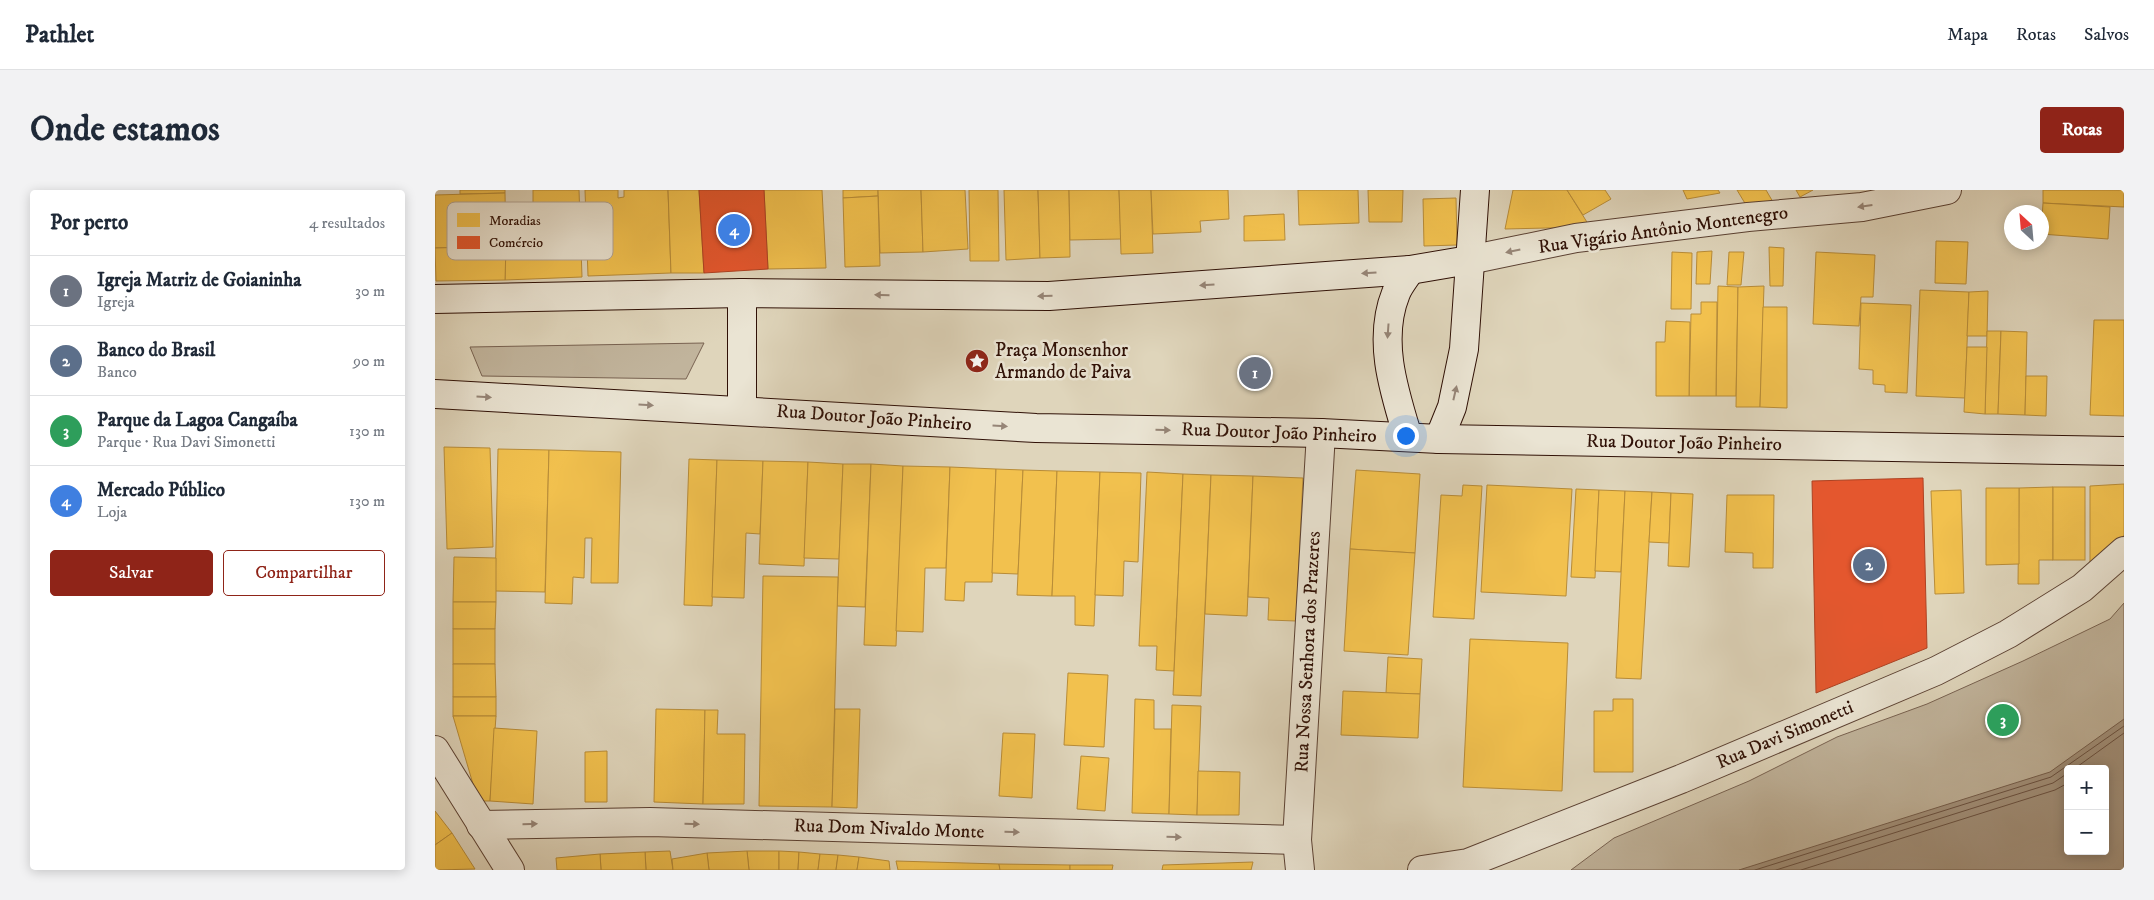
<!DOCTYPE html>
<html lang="pt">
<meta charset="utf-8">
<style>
body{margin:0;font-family:"IM FELL DW Pica",serif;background:#f2f2f3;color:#1f2937}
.controls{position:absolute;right:15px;bottom:15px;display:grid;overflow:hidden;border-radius:5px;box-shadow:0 2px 12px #0003}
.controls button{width:45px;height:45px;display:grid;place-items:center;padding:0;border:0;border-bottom:1px solid #e0e1e3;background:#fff;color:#1f2937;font:25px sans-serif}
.compass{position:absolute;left:1569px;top:15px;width:45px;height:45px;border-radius:50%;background:#fff;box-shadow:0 2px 12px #0003;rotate:334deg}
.you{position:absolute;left:970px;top:245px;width:18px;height:18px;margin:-12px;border:4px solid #fff;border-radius:50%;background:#1a73e8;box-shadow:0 0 0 8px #1a73e833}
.badge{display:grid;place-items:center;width:32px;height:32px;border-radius:50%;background:#8f2418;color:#fff;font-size:16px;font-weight:700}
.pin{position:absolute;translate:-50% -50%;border:2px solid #fff;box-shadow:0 1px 5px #0006}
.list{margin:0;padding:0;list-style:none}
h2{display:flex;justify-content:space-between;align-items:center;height:65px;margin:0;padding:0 20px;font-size:21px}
h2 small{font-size:16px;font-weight:400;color:#747a83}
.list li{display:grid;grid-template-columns:32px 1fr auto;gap:15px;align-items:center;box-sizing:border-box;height:70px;padding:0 20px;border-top:1px solid #e0e1e3}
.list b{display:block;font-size:19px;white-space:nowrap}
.list p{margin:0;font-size:16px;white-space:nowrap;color:#747a83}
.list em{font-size:16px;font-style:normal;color:#747a83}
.actions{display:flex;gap:10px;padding:15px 20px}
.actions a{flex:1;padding:11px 0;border:1px solid #8f2418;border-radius:5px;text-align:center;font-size:18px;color:#8f2418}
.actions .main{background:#8f2418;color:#fff}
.map{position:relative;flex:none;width:1689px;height:680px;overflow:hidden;border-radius:5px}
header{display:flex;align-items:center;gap:30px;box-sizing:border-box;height:70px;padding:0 25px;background:#fff;border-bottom:1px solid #e0e1e3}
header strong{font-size:24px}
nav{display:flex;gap:28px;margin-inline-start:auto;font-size:18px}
.intro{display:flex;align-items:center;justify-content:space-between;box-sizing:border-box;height:120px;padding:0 30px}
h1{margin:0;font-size:35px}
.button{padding:12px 22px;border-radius:5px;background:#8f2418;color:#fff;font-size:18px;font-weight:700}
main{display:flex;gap:30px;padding:0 30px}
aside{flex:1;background:#fff;border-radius:5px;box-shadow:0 2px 12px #0003}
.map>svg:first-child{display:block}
.green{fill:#c1b49c;stroke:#786251;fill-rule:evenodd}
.water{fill:#a3927d;stroke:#755e4d;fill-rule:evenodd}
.homes{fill:#f2c14e;stroke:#b88c38}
.shops{fill:#e4572e;stroke:#ae4222}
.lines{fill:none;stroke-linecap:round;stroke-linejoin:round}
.shore{stroke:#695142;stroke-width:1}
.street-casing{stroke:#5b4133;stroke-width:30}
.secondary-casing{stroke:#2f1006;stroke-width:30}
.street{stroke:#eae4d3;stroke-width:28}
.secondary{stroke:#eae4d3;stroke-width:28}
.oneway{fill:#968577}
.labels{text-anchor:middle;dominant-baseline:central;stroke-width:5;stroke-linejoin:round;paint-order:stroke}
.street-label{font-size:19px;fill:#2f1006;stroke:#eae4d3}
.poi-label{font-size:19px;fill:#2f1006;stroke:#eae4d3;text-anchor:start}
.key{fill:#eae4d3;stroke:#b2a496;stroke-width:1}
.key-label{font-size:14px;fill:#2f1006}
</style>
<header>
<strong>Pathlet</strong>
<nav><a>Mapa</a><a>Rotas</a><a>Salvos</a></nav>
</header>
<div class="intro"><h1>Onde estamos</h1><a class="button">Rotas</a></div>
<main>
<aside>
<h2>Por perto<small>4 resultados</small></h2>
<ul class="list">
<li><span class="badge" style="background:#6b7280">1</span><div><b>Igreja Matriz de Goianinha</b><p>Igreja</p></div><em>30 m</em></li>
<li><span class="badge" style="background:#5c6f8a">2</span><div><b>Banco do Brasil</b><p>Banco</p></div><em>90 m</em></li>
<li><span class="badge" style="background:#2e9e5b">3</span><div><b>Parque da Lagoa Cangaíba</b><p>Parque · Rua Davi Simonetti</p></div><em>130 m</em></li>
<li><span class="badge" style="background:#3f7fe0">4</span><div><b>Mercado Público</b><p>Loja</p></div><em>130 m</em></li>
</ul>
<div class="actions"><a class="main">Salvar</a><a>Compartilhar</a></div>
</aside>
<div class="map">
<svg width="1689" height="680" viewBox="0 0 1689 680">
<rect width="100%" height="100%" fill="#dfd5bb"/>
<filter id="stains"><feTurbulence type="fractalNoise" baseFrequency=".004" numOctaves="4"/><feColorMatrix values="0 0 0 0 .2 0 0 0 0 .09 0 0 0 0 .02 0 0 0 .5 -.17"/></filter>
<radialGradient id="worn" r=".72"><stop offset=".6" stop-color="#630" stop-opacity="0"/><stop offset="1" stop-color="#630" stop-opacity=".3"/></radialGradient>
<g class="green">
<polygon points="269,153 251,189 47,186 35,157"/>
<path d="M 1689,413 L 1689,680 L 1136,680 L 1179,648 L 1314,591 L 1402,547 L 1492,514 L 1588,471 L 1675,429 ZM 1633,579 L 1670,579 L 1670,661 L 1633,661 Z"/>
</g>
<path class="water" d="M 1689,529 L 1689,680 L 1304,680 L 1615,582 ZM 1633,579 L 1670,579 L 1670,661 L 1633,661 Z"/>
<g class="homes">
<polygon points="25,0 70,0 70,3 25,4"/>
<polygon points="98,0 144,0 147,87 70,90 71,56 99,54 99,37 72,38 72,14 98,13"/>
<polygon points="150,0 183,0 183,8 189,7 189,0 233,0 236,83 153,86"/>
<polygon points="233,0 264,0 269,83 236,83"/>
<polygon points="329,0 387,0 391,78 333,79"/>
<polygon points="408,0 443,0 443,6 408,8"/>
<polygon points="443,0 486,0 488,62 445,63"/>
<polygon points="486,0 530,0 533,59 488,62"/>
<polygon points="534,0 563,0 564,71 535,71"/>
<polygon points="569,0 603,0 605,68 571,70"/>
<polygon points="603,0 634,0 635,67 605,68"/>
<polygon points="634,0 684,0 686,49 635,50"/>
<polygon points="684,0 716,0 718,63 686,64"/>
<polygon points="716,0 793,0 794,29 765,31 766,42 718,44"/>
<polygon points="863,0 923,0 924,33 864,35"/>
<polygon points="933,0 968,0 967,32 934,32"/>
<polygon points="1078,0 1132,0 1155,37 1070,39"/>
<polygon points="1132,0 1170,0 1176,9 1148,25"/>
<polygon points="1248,0 1283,0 1285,3 1252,9"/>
<polygon points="1302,0 1331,0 1338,12 1311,15"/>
<polygon points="1361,0 1378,0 1365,7"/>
<polygon points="1608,0 1689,0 1689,17 1608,13"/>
<polygon points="70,3 71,56 0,58 0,5"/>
<polygon points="443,6 445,76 410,77 408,8"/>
<polygon points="1021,8 1022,55 989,56 988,9"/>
<polygon points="1608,13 1675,17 1673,49 1606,44"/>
<polygon points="849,24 850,50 809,51 809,26"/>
<polygon points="1501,51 1533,52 1531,94 1500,93"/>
<polygon points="71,56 70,90 1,91 0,58"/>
<polygon points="1334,57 1349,58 1348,96 1335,96"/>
<polygon points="1277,61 1275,94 1261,94 1262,62"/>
<polygon points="1237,62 1257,63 1256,119 1236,119"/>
<polygon points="1294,62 1309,62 1306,95 1292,95"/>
<polygon points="1381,62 1440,65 1438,107 1426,107 1424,136 1378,134"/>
<polygon points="1283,96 1303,97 1301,206 1281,206"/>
<polygon points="1329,96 1325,217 1301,217 1303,97"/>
<polygon points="1485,100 1534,102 1530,208 1481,206"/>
<polygon points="1553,101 1552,146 1532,146 1534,102"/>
<polygon points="1266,112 1282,112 1281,206 1254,206 1256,124 1266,124"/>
<polygon points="1426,113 1476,115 1472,203 1450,202 1450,195 1438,194 1438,180 1424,179"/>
<polygon points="1328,117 1352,117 1352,218 1325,217"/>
<polygon points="1659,130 1689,130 1689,226 1655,225"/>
<polygon points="1231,131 1255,132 1254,206 1221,206 1221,152 1230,152"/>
<polygon points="1552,141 1566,141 1563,224 1550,224"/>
<polygon points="1566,141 1592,142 1590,225 1563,224"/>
<polygon points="1532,157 1552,157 1550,224 1529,222"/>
<polygon points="1591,186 1612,186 1611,226 1590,225"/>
<polygon points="9,257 55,258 58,357 12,359"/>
<polygon points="63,259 114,260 110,402 60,401"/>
<polygon points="114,260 186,262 183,393 156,393 157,348 150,348 149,388 138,387 137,414 110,413"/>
<polygon points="254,269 282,270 277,416 249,415"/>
<polygon points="282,270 328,271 325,344 311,343 309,408 277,407"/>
<polygon points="328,271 373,272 369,376 324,374"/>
<polygon points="373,272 408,274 404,369 369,368"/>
<polygon points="408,274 436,274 430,417 402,416"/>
<polygon points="436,274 468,276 461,456 429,455"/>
<polygon points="468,276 515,277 511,378 490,378 488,442 461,441"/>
<polygon points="515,277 561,279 557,392 530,392 529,411 510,410"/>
<polygon points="561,279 588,280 583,384 557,383"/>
<polygon points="588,280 622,281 617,406 582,405"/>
<polygon points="921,280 985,284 980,363 915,359"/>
<polygon points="622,281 665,282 659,436 640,435 640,406 617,406"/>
<polygon points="665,282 706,283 703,372 689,371 688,406 660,405"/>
<polygon points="712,282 748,284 739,481 721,480 722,456 704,456"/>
<polygon points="748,284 776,285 766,506 738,505"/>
<polygon points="776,285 818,286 812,426 770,424"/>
<polygon points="818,286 868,288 861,431 833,430 834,408 813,407"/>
<polygon points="1689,294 1689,345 1671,365 1655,373 1655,296"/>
<polygon points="1028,295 1047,296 1039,429 998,427 1006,305 1027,306"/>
<polygon points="1052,295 1137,299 1131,406 1046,402"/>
<polygon points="1618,297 1618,370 1604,370 1604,394 1583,394 1584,298"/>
<rect x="1618" y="297" width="32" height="73"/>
<polygon points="1551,298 1584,298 1584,374 1551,375"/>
<polygon points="1141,299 1164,300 1160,388 1136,387"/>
<polygon points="1164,300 1190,301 1186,382 1160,381"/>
<polygon points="1526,300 1529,403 1500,404 1496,301"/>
<polygon points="1190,301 1217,302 1206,489 1181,488"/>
<polygon points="1217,302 1236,303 1234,353 1214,352"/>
<polygon points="1236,303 1258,304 1254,377 1233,376"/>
<polygon points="1292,305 1339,305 1338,378 1318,378 1318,363 1290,362"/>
<polygon points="915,359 980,363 973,465 909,461"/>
<polygon points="19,367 61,368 61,412 18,412"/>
<polygon points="328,386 403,387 397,617 324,616"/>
<polygon points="18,412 61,412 60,439 18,439"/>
<rect x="18" y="439" width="42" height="35"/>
<polygon points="1035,449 1133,453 1127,601 1028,597"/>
<polygon points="953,467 987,469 985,504 951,503"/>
<polygon points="18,474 60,474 61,507 18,507"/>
<polygon points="633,483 673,485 669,557 629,555"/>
<polygon points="908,501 985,504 983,548 906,545"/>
<rect x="18" y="507" width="43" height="19"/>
<polygon points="700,509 719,510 719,539 736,539 734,624 697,623"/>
<polygon points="1178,509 1198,509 1198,582 1159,582 1159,521 1178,521"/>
<polygon points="737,515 766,516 762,625 734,624"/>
<polygon points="221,519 270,520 268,614 219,612"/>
<polygon points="400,519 425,519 422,618 397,617"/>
<polygon points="270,520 283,520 282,544 310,544 309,614 268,614"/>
<polygon points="18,526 61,526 55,611 43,611"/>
<polygon points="59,538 102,541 98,614 55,611"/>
<polygon points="568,543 600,544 597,608 564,606"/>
<polygon points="172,561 172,612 150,612 150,562"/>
<polygon points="646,566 674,568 670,621 642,619"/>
<polygon points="763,581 805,582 804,625 762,625"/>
<polygon points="0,621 17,643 0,655"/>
<polygon points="17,643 40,679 0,680 0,655"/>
<polygon points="235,661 238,680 211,680 210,662"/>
<polygon points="312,661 344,661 344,680 314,680"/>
<polygon points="312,661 314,680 274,680 272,663"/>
<polygon points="344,661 364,662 363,680 344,680"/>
<polygon points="210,662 211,680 166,680 165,664"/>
<polygon points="364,662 385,664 383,680 363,680"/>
<polygon points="272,663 274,680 238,680 237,669"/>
<polygon points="165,664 166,680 122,680 121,668"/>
<polygon points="385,664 403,665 401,680 383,680"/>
<polygon points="403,665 424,667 422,680 401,680"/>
<polygon points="424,667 454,671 455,680 422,680"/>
<polygon points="461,671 564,674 565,680 463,680"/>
<polygon points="818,672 816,680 727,680 728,675"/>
<polygon points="564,674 635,675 635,680 565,680"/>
<polygon points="635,675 678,675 677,680 635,680"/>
</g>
<g class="shops">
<polygon points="264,0 329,0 333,79 269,83"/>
<polygon points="1488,288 1492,458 1381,503 1377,291"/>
</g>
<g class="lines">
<g class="shore">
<polyline points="1639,579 1689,543"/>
<polyline points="1320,680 1616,587 1689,536"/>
<polyline points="1341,680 1618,593 1633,583"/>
<polyline points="1366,680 1620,600 1633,593"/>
</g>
<g class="street-casing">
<g id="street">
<polyline points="1034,70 1141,48 1313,27 1427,17 1512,0"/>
<polyline points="0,560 75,680"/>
<polyline points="46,635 215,632 862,650"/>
<polyline points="865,680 862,650 886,243"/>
<polyline points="987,680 1033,673 1246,589 1501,481 1573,444 1647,398 1689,361"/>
</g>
</g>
<g class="secondary-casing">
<g id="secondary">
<polyline points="307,103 307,220"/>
<polyline points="0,109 307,103 614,106 975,80 1034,70"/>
<polyline points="0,204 601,238 886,243 1004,249 1689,261"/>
<path d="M 973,247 C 959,201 942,150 961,103 C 964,95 971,87 975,80"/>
<polyline points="1004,249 1017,217 1029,159 1040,0"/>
</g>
</g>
<use href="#street" class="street"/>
<use href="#secondary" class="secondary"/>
</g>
<defs><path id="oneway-solid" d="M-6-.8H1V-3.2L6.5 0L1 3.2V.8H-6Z" transform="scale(1.25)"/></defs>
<g class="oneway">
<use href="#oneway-solid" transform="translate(1430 16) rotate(172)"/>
<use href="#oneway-solid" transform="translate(1078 61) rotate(168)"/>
<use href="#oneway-solid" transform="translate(934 83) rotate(176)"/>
<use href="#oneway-solid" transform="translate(772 95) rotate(176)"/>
<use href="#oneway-solid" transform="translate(447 105) rotate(-179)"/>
<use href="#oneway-solid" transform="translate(610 106) rotate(179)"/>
<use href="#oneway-solid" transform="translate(953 141) rotate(94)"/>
<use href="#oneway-solid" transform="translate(1020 203) rotate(-77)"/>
<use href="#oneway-solid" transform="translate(49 207) rotate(3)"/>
<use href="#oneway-solid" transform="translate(211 215) rotate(3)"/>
<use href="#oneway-solid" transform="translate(565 236) rotate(4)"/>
<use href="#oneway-solid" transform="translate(728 240) rotate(1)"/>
<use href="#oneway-solid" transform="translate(95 634) rotate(-1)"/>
<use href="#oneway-solid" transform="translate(257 634) rotate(2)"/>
<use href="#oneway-solid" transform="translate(577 642) rotate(2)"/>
<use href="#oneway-solid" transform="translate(739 647) rotate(2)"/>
</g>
<defs>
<g id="sight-disc" transform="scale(1.25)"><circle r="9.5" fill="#8f2418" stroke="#eae4d3"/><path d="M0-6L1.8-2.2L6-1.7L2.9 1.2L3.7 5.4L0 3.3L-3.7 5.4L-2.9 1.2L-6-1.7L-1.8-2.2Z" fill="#fff"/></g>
</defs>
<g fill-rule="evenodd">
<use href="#sight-disc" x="542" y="171"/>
</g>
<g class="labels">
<g class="street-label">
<text transform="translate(1228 40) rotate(-8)">Rua Vigário Antônio Montenegro</text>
<text transform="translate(439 228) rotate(4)">Rua Doutor João Pinheiro</text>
<text transform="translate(844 243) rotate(2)">Rua Doutor João Pinheiro</text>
<text transform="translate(1249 253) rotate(1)">Rua Doutor João Pinheiro</text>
<text transform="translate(873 462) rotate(-87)">Rua Nossa Senhora dos Prazeres</text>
<text transform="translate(1350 545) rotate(-23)">Rua Davi Simonetti</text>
<text transform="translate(454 639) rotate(2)">Rua Dom Nivaldo Monte</text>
</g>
<g class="poi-label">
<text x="560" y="160">Praça Monsenhor<tspan x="560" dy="22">Armando de Paiva</tspan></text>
</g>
</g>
<rect x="12" y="12" width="166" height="58" rx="8" class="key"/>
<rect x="22" y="23" width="23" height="14" fill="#f2c14e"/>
<rect x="22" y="46" width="23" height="13" fill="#e4572e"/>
<g class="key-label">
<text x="54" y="35">Moradias</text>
<text x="54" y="57">Comércio</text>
</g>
<rect width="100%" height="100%" filter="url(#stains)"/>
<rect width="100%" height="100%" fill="url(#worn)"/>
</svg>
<div class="controls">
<button>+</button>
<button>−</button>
</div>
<svg class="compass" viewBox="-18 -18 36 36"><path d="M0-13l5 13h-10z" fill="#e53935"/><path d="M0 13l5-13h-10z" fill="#747a83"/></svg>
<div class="you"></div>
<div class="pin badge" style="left:820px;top:183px;background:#6b7280">1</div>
<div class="pin badge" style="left:1434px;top:375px;background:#5c6f8a">2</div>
<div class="pin badge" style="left:1568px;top:530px;background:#2e9e5b">3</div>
<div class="pin badge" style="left:299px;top:40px;background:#3f7fe0">4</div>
</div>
</main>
